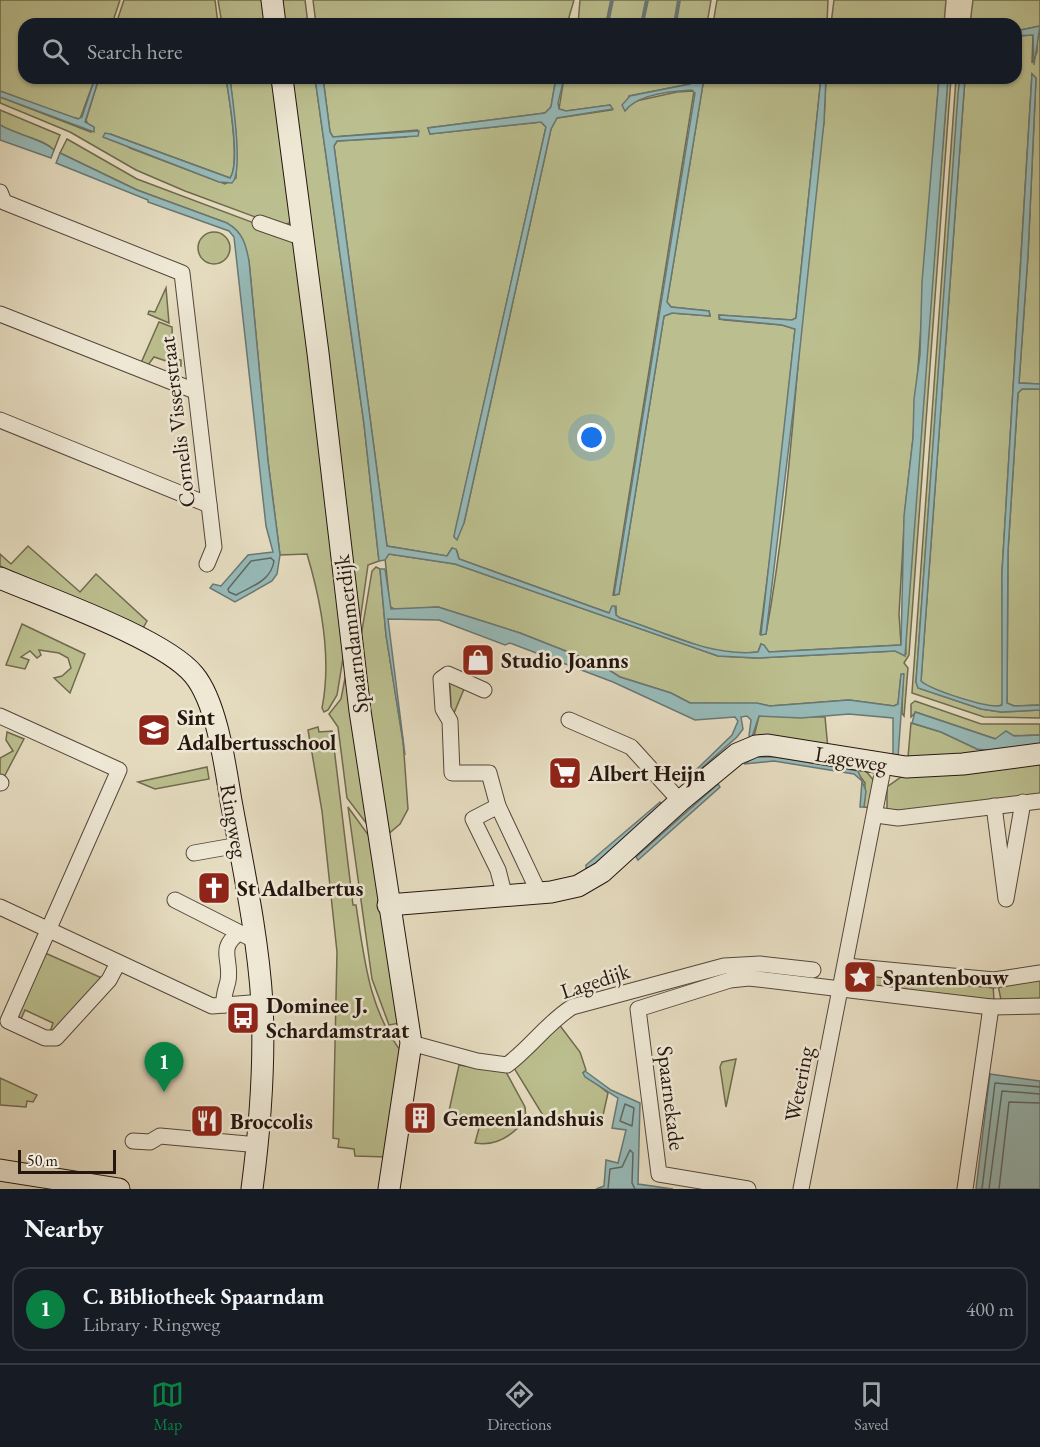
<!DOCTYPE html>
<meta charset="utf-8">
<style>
body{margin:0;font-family:"EB Garamond",serif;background:#20242c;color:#f1f3f6}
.scale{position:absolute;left:18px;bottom:15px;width:98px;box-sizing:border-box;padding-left:6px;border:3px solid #251610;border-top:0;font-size:16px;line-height:21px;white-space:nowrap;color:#251610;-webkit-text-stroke:4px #eee8d5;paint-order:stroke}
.you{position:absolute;left:592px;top:438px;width:21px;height:21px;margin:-15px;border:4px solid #fff;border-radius:50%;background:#1a73e8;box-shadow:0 0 0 9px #1a73e833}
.badge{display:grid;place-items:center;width:39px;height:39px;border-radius:50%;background:#0b8043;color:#fff;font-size:20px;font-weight:700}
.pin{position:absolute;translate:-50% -50px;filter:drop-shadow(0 2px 3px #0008)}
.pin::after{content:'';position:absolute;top:32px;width:21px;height:18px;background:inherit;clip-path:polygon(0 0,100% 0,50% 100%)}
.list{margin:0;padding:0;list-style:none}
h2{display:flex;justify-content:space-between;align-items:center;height:78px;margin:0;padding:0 24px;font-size:26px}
h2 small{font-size:20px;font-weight:400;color:#9ea1a6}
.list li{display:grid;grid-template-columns:39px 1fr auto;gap:18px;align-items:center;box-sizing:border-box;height:84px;margin:0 12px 12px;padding:0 12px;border:2px solid #363941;border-radius:18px}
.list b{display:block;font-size:22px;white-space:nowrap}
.list p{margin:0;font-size:20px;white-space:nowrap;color:#9ea1a6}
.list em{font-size:20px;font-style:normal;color:#9ea1a6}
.icon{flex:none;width:33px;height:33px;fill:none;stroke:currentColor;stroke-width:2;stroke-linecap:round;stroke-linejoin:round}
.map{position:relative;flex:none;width:1040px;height:1189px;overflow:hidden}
.search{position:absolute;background:#171b24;box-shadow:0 2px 4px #0004;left:18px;right:18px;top:18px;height:66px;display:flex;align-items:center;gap:15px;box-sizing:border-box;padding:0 21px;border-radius:18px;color:#9ea1a6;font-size:22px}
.sheet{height:174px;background:#171b24}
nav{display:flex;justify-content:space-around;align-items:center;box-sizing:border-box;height:84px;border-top:2px solid #363941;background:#171b24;font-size:16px;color:#9ea1a6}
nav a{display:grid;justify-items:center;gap:3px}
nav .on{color:#0b8043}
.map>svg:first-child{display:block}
.green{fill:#bbbe8e;stroke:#706a4f;stroke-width:1.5}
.water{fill:#97bab8;stroke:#697875;stroke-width:1.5}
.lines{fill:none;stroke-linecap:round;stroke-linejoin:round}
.shore{stroke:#5e6864;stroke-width:1.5}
.stream{stroke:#697875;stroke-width:4}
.street-casing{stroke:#55473c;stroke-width:17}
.secondary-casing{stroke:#251610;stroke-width:23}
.street{stroke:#eee8d5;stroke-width:15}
.secondary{stroke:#eee8d5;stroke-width:21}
.labels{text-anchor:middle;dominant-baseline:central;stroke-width:5;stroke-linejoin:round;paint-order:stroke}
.street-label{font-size:22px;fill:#251610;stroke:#eee8d5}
.poi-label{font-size:22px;font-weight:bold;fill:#251610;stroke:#eee8d5;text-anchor:start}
</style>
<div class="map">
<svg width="1040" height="1189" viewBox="0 0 1040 1189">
<rect width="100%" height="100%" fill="#e5dbbf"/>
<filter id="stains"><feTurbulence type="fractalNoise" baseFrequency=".00333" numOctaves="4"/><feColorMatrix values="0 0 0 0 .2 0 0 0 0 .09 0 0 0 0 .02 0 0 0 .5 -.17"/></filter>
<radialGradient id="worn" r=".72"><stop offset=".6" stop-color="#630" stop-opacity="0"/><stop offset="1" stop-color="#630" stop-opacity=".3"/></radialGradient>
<g class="green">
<polygon points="0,0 120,0 112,24 24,24 24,78 95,78 80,119 65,116 0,91"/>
<polygon points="124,0 215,0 218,24 116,24"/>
<polygon points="218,0 267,0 270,24 222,24"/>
<polygon points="277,0 305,0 308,24 281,24"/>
<polygon points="313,0 574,0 567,24 316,24"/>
<polygon points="580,0 711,0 707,24 578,24"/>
<polygon points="717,0 828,0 827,24 713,24"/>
<polygon points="834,0 946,0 944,24 831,24"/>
<polygon points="973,0 1040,0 1040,26 1016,31 1016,24 970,24"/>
<path d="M 1040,32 L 1040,384 L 1019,383 L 1028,255 L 1036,78 L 1032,74 L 1002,572 L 1003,699 L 1002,705 C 987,711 939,691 923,684 L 921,681 L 923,653 L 965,78 L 1016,78 L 1016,36 L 1033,35 L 1032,63 L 1037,52 L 1037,36 Z"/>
<path d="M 99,78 L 226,78 C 229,97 241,164 230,178 L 110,134 L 130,148 L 225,184 L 236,178 L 236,134 L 230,78 L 277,78 L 293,221 L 285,225 L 269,222 L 185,191 L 136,170 L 70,132 L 0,103 L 0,97 L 91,132 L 94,128 L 88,125 L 86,120 Z"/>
<polygon points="287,78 315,78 364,424 379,561 368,565 358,635"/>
<path d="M 323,78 L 556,78 L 551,107 L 545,113 L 428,128 L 430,134 L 541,122 L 546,127 L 454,537 L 464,523 L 551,129 L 557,118 L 612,110 L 610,105 L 566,111 L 559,109 L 564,78 L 697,78 L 690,84 L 629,96 L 626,110 L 631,103 L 636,101 L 677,92 L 694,91 L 613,595 L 619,594 L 664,316 L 672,313 L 710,316 L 709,311 L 671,307 L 667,302 L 704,78 L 821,78 L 796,318 L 792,320 L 719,315 L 719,319 L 725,320 L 782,325 L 795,329 L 776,512 L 760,634 L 766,634 C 797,465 798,291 824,122 L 826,78 L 939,78 L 913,438 L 905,510 L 899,614 L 901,645 L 769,652 L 761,644 L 758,652 L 734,654 L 714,651 L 620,618 L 616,615 L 616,607 L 609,613 L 459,559 L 457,551 L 452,548 L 447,556 L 387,546 L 334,146 L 337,141 L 406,137 L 418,130 L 333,137 L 330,132 Z"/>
<polygon points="948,78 951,78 909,655 904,663 908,668 904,716 902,713 903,674 901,675 898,704 894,706 849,700 770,706 760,704 690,703 671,693 620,677 601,665 520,633 438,607 397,610 390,607 385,558 389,554 455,564 718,656 757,658 895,651 906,654 905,630"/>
<polygon points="956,78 960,78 916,682 918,688 981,709 1001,712 1040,710 1040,718 984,717 912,693"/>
<path d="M 0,110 L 60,135 L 54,150 C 41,137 17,136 0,125 Z"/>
<path d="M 67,139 L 137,179 L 286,235 L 297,247 L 344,652 L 337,695 L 328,710 L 324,712 L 322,708 C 332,658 321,601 307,554 L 280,555 L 268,461 L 249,261 L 227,223 L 137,190 L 60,153 Z"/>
<circle cx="214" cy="248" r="16"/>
<polygon points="166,288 169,323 148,314 149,311 155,312"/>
<polygon points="159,322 172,327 173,358 181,360 181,366 154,357 148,365 141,363"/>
<polygon points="1022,389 1040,389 1040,705 1014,706 1007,703 1008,551 1018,393"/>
<polygon points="28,546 80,592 96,574 147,621 143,628 0,566 0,554 11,564"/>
<polygon points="376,567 380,569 386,635 403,740 408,809 400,824 386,836 358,654 372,571"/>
<polygon points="22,624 85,654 70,693 54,678 62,676 71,668 68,658 59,653 39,650 41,655 37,658 30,651 21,657 29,660 25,669 6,665"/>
<polygon points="348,663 373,832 347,798 338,727 329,714 341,699"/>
<polygon points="448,681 464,689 454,713 446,707 451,706 450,686 445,685"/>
<polygon points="915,701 981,724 1040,724 1040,735 1003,736 996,739 916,712 911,717 911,704"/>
<polygon points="759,716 825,717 828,749 754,736"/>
<polygon points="911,723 941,732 977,749 1040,750 908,757"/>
<path d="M 318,727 L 319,732 L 332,731 L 353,905 L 356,905 C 364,957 369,1013 404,1055 L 387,1157 L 355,1156 L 354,1149 L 338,1147 L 339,1139 L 333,1138 L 337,952 L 322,811 L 308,730 Z"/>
<polygon points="7,732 24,739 4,777 0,775 0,758 13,751 6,740"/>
<path d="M 758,752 L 864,769 L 876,783 L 871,808 L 864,807 L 865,783 L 855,769 C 827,765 767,748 744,763 L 743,760 Z"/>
<polygon points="1040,760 1040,797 887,814 887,787 901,777"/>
<polygon points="207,767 209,779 155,789 138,782"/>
<polygon points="348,807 369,836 400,1023 389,1025 372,979"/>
<polygon points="45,953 102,978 53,1032 50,1032 53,1023 25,1010 21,1019 17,1015"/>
<polygon points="870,973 993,985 994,1000 869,985"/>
<polygon points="1040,977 1040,1000 1001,1000 998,985"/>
<polygon points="558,1023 580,1052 586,1070 583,1073 608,1093 601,1124 544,1117 514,1068 536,1049"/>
<polygon points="736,1059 726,1107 720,1067 722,1062"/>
<path d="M 459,1065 L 506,1072 L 525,1107 L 526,1119 C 513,1135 497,1147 475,1143 L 481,1121 L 449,1111 Z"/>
<polygon points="0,1078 37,1095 33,1102 27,1101 26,1107 0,1105"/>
</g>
<g class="water">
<polygon points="1040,26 1034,65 1033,35 1016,36 1016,31"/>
<path d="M 1032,74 L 1036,78 L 1028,255 L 1019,383 L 1040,384 L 1040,389 L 1022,389 L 1018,393 L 1008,551 L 1007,703 L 1014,706 L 1040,705 L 1040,710 L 1001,712 L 981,709 L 918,688 L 916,682 L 958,94 L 960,78 L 965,78 L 921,681 C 931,690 991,710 1002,705 L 1002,572 Z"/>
<polygon points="95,78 99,78 85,122 94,127 94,132 0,97 0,91 78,119 82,117"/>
<path d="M 226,78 L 230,78 C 232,97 244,172 232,183 L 219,182 L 103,137 L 105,133 L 110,134 L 230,178 C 241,164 229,97 226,78 Z"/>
<path d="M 315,78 L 323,78 L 330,132 L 333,137 L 419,131 L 418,136 L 337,141 L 334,146 L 387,546 L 447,556 L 452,548 L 456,549 L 459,559 L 609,613 L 612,606 L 615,606 L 616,615 L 620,618 C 666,632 709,657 758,652 L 761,644 L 764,645 L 769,652 L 901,645 L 904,516 L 913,438 L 914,399 L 920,355 L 922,282 L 939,78 L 948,78 L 905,656 L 895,651 L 757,658 L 718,656 L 455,564 L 389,554 L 385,560 L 379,561 L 364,424 Z"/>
<polygon points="556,78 564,78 558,103 559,109 566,111 610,105 613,109 557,118 551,129 464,523 457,540 454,537 455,531 546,127 541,122 430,134 428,128 545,113 551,107"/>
<path d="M 697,78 L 704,78 L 667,302 L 671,307 L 709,311 L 710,316 L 672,313 L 664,316 L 619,594 L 614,595 L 695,93 L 692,90 C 672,91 637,94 625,111 L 622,105 L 630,96 L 690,84 Z"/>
<polygon points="821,78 826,78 824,122 794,404 766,634 761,635 795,329 782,325 720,319 719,315 792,320 796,318"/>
<path d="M 0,125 C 17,135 42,139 54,150 L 51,158 L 0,140 Z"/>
<path d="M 60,153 L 137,190 L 227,223 C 243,232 246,245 249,261 L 268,461 L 280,555 L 277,574 L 272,581 L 235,602 L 210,588 L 213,584 L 221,586 L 248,555 L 273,552 L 266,526 L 234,237 L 229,231 L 148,202 L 148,200 L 56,163 Z"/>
<polygon points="380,569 385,569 391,609 438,607 520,633 601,665 620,677 671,693 690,703 757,703 770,706 849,700 894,706 898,704 901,674 904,674 898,757 893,757 893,718 849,714 801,718 759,716 752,737 749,736 751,720 747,716 741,717 743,729 737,737 696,773 695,771 732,735 738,721 735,717 695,720 613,682 510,643 505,645 439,620 388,619 405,755 386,635"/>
<polygon points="915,712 995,739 1006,731 1014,736 1040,735 1040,745 992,751 977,749 941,732 912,723"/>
<polygon points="755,757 777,757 858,771 866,791 864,807 860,807 862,781 854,774 774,761 744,764"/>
<polygon points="718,784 720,787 638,860 636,857"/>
<polygon points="660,802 662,805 590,868 586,868 586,865"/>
<polygon points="585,1071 611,1090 640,1103 638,1184 673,1189 596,1189 604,1186 606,1160 618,1163 626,1130 612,1128 618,1098 585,1077 583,1073"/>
<polygon points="990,1074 1040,1081 1040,1189 976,1189"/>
</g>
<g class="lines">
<g class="shore">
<path d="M 271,558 L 274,561 C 271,581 252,586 236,595 L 229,592 L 228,589 L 251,561 Z"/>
<polygon points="625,1104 634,1108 632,1126 620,1121"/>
<polyline points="608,1189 610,1169 622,1167 630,1150 633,1153 632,1183 635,1189"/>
<polyline points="982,1189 995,1083 1040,1087"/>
<polyline points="989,1189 1002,1091 1040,1094"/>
<polyline points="999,1189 1009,1102 1040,1103"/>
</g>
<g class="stream">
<polyline points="607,24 612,0"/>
<polyline points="642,24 647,0"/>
<polyline points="675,24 679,0"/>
</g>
<g class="street-casing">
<g id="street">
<polyline points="0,192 4,202 182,273 214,547 207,564"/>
<polyline points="260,223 303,238"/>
<polyline points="0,314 195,391"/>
<polyline points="0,420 209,505"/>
<polyline points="484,690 448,674 441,679 443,709 450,721 452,773 489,773 498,806"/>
<polyline points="0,716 119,770 8,1021 45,1038 56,1038 109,980 118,963"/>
<polyline points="569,720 631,747 680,801"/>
<polyline points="0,782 1,783"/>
<polyline points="994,806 1006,899 1023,802"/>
<polyline points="876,815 898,818 1040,801"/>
<polyline points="194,853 239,845"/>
<polyline points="505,897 498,870 473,819 498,806 539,893"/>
<polyline points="175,900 254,940"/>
<polyline points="0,907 212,1006 262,1002"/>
<polyline points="846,966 994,980 1040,973"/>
<path d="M 224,1005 C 223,995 226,990 228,981 C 232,959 217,949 239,933"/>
<path d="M 411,1043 L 477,1061 L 507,1065 C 531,1047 547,1023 572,1007 L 724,966 L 760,964 L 813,970"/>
<polyline points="133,1141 150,1142 160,1136 258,1145"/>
<polyline points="748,1189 659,1174 638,1009 730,980 749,978 991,1007 1040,1006"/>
<polyline points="801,1189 884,764"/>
<polyline points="965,1189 991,1007"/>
</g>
</g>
<g class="secondary-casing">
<g id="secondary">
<polyline points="272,0 275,24"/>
<polyline points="282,78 318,353 360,711 411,1043 389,1189"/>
<path d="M 0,578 C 47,598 165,639 194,675 C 217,703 225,765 231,801 C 243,867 258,936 262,1003 C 265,1065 260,1128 252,1189"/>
<polyline points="388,905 551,892 578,886 602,872 680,801 737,754 756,746 768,745 906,767 963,764 1040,754"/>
<polyline points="0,1170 119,1189"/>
</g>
</g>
<use href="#street" class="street"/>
<use href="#secondary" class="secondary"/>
</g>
<defs>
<g id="shop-square" transform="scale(1.725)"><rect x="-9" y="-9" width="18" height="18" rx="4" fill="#8f2418" stroke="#eee8d5"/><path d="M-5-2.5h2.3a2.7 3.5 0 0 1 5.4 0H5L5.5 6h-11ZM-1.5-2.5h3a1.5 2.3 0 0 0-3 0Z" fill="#fff"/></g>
<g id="school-square" transform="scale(1.725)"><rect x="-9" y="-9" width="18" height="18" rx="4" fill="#8f2418" stroke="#eee8d5"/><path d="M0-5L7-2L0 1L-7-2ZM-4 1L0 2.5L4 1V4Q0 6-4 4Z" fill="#fff"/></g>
<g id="supermarket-square" transform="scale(1.725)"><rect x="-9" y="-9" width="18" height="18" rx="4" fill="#8f2418" stroke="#eee8d5"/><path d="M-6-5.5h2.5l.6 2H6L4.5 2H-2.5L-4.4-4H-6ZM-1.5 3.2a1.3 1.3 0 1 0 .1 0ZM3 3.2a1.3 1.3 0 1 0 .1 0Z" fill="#fff"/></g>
<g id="church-square" transform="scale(1.725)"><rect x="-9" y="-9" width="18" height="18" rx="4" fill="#8f2418" stroke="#eee8d5"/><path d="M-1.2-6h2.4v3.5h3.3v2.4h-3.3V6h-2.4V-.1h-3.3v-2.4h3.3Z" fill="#fff"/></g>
<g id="sight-square" transform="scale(1.725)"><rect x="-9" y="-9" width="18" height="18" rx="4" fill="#8f2418" stroke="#eee8d5"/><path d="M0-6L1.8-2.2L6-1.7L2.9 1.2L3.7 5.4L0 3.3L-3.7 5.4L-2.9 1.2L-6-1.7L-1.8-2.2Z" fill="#fff"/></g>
<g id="bus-square" transform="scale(1.725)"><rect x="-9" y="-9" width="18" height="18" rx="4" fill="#8f2418" stroke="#eee8d5"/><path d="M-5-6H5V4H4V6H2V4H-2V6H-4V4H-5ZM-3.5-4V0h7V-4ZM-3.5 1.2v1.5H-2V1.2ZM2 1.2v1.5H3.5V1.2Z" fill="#fff"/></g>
<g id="building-square" transform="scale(1.725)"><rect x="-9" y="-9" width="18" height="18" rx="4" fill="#8f2418" stroke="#eee8d5"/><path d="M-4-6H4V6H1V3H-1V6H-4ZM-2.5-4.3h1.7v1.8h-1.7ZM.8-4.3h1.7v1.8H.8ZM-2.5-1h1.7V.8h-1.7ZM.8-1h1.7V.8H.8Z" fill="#fff"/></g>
<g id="restaurant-square" transform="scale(1.725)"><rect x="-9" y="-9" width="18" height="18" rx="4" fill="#8f2418" stroke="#eee8d5"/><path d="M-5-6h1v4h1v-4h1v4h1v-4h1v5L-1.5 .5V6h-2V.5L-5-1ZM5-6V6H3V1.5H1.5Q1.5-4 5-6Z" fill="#fff"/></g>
</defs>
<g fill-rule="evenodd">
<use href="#shop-square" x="478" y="660"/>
<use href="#school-square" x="154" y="730"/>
<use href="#supermarket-square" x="565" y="773"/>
<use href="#church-square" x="214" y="888"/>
<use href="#sight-square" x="860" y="977"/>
<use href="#bus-square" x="243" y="1018"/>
<use href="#building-square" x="420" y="1118"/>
<use href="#restaurant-square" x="207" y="1121"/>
</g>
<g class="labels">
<g class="street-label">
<text transform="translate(177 422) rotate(-97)">Cornelis Visserstraat</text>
<text transform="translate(351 634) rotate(-97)">Spaarndammerdijk</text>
<text transform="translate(851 759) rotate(9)">Lageweg</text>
<text transform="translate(234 821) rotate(80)">Ringweg</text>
<text transform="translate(595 981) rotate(-18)">Lagedijk</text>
<text transform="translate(799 1084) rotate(-79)">Wetering</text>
<text transform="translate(671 1098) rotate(83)">Spaarnekade</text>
</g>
<g class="poi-label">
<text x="501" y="660">Studio Joanns</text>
<text x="177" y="717">Sint<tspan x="177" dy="25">Adalbertusschool</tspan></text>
<text x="588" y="773">Albert Heijn</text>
<text x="237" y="888">St Adalbertus</text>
<text x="883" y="977">Spantenbouw</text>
<text x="266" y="1005">Dominee J.<tspan x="266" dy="25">Schardamstraat</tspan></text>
<text x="443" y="1118">Gemeenlandshuis</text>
<text x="230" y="1121">Broccolis</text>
</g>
</g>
<rect width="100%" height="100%" filter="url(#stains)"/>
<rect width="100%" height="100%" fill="url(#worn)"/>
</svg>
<div class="scale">50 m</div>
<div class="you"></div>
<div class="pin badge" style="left:164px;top:1092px">1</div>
<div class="search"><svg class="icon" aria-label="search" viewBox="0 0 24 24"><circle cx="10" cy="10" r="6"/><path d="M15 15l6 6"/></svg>Search here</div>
</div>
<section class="sheet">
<h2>Nearby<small></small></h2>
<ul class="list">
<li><span class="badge">1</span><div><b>C. Bibliotheek Spaarndam</b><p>Library · Ringweg</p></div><em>400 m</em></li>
</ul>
</section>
<nav>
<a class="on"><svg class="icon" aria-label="map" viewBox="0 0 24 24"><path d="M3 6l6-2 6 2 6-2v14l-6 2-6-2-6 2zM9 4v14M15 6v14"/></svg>Map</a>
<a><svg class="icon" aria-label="directions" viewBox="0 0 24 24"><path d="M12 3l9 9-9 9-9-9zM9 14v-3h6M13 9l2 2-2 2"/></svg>Directions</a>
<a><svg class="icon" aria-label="saved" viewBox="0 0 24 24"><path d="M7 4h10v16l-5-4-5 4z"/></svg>Saved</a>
</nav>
